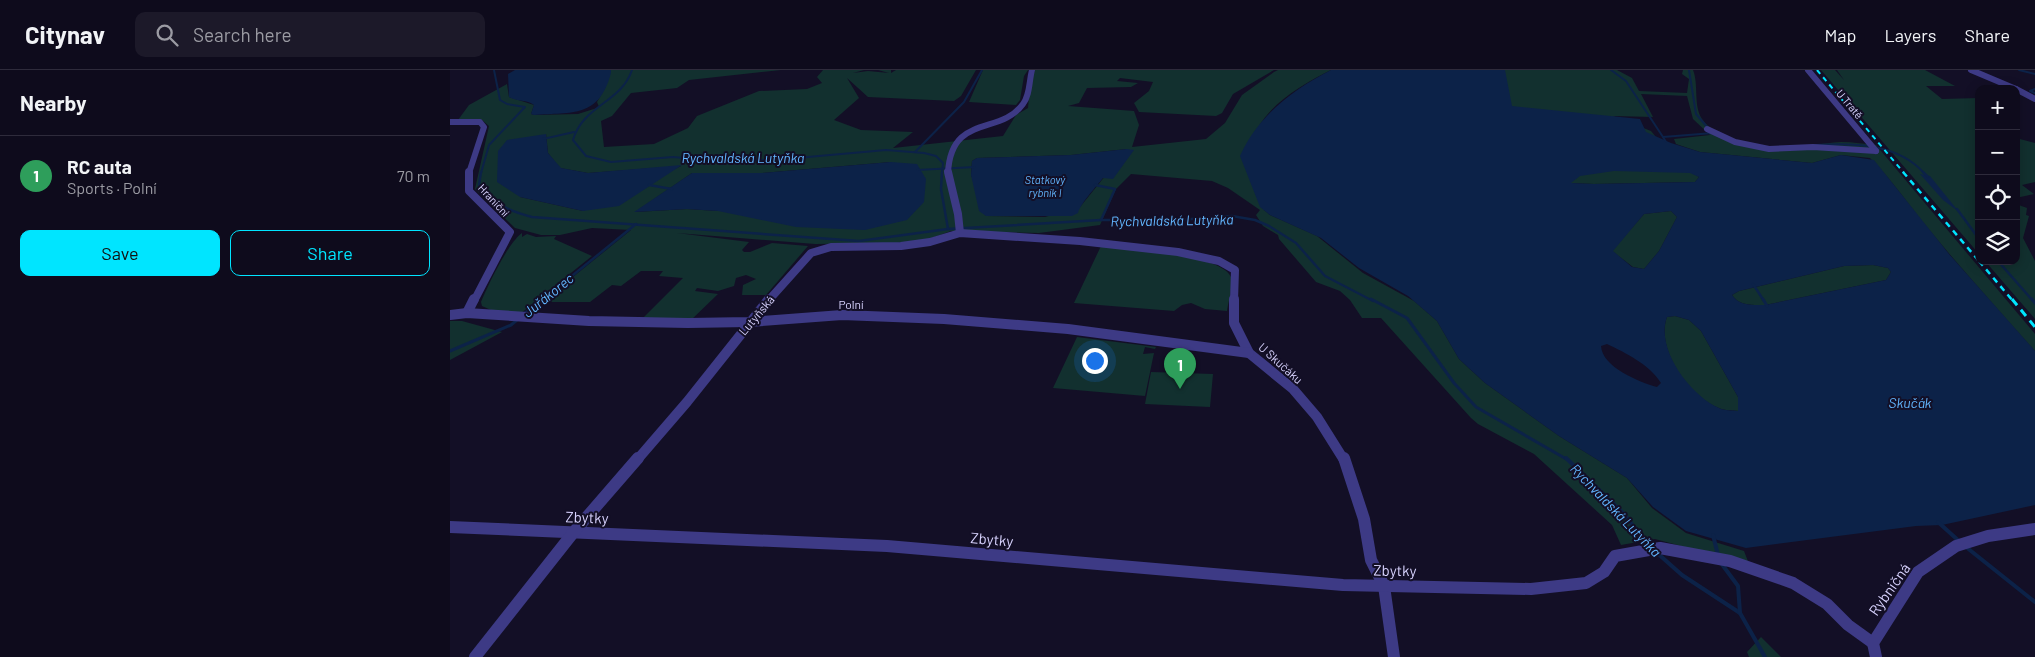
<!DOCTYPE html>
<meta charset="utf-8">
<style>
body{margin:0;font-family:Barlow,sans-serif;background:#1c1929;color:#f1f3f6}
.controls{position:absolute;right:15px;top:15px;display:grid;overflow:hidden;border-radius:10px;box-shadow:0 2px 12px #0003}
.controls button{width:45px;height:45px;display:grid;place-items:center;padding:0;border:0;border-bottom:1px solid #2e2b3b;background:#0e0b1c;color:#f1f3f6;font:25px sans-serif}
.you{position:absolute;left:644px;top:290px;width:18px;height:18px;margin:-12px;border:4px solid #fff;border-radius:50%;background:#1a73e8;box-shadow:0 0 0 8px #1a73e833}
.badge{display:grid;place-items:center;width:32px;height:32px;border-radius:50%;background:#00e5ff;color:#fff;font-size:16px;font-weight:700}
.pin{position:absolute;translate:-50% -41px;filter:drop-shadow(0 1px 2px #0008)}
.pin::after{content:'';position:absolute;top:26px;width:18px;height:15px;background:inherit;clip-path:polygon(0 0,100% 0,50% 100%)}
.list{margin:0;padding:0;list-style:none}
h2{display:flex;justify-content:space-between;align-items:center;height:65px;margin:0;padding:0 20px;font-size:21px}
h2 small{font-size:16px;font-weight:400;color:#9b9ba3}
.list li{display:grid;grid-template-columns:32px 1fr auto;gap:15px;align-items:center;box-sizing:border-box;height:80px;padding:0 20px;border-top:1px solid #2e2b3b}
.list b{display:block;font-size:19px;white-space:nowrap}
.list p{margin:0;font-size:16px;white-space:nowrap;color:#9b9ba3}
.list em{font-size:16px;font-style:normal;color:#9b9ba3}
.actions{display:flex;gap:10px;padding:15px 20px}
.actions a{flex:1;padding:11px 0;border:1px solid #00e5ff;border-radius:10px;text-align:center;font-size:18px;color:#00e5ff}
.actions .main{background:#00e5ff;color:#111}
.icon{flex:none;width:28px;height:28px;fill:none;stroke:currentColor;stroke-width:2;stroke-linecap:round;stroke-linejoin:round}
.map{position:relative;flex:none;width:1585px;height:587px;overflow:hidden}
header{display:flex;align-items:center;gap:30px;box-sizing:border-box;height:70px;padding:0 25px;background:#0e0b1c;border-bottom:1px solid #2e2b3b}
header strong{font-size:24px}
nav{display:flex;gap:28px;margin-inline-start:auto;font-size:18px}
.search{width:350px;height:45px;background:#1c1929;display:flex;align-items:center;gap:12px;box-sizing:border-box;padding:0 18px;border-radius:10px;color:#9b9ba3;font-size:19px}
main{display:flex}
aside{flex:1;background:#0e0b1c}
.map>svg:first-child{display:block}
.green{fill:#12302f;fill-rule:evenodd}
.water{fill:#0c2248;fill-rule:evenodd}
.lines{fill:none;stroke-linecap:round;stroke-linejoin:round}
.stream-far3{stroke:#0c2248;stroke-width:2}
.stream-far2{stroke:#0c2248;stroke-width:2.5}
.stream-far1{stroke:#0c2248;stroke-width:3}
.stream{stroke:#0c2248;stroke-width:4}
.minor-far3{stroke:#3d3a85;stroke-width:6}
.minor-far2{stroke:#3d3a85;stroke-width:8}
.minor-far1{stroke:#3d3a85;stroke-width:10}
.minor{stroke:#3d3a85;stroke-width:12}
.rail-far2{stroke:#00e5ff;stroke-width:2;stroke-dasharray:5 4.5;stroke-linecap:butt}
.rail-far1{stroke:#00e5ff;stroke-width:2.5;stroke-dasharray:6 5;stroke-linecap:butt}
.rail{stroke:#00e5ff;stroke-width:3;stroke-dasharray:8 6;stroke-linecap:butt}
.labels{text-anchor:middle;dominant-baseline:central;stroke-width:4;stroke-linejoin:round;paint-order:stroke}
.far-street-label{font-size:11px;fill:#d9d4ff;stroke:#130f26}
.far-water-label{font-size:11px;font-style:italic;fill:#62b6ff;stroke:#130f26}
.street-label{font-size:12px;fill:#d9d4ff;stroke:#130f26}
.water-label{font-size:14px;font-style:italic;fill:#62b6ff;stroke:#130f26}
.near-street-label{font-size:15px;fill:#d9d4ff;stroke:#130f26}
</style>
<header>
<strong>Citynav</strong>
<div class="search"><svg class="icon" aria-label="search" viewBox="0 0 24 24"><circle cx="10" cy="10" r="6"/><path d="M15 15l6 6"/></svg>Search here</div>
<nav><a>Map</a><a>Layers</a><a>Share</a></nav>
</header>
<main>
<aside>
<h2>Nearby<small></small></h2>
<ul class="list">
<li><span class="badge" style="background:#2e9e5b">1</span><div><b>RC auta</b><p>Sports · Polní</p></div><em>70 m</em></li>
</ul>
<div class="actions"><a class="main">Save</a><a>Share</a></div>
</aside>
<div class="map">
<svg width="1585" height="587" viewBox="0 0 1585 587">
<rect width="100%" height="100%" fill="#130f26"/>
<g class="green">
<path d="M 161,0 L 331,0 L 239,10 L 227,18 L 181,23 L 162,46 L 151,51 L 154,77 L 204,74 L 238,58 L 247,46 L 309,21 L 357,19 L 372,13 L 367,7 L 373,0 L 414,0 L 403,3 L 418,1 L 439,3 L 428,0 L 441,0 L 441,3 L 446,0 L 526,0 L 511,26 L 504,31 L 418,27 L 397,8 L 409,28 L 384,50 L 411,60 L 463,62 L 443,78 L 553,66 L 566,45 L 578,38 L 580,15 L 585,0 L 824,0 L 783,24 L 772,43 L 766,46 L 689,42 L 684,33 L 699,21 L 703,12 L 670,8 L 667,11 L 688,13 L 681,17 L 637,18 L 629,33 L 618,36 L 684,41 L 689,55 L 682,77 L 756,69 L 775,53 L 792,25 L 824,2 L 828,0 L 881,0 C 855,13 824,31 809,56 L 886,0 L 1167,0 L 1182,8 L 1189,21 L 1237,23 L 1239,9 L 1232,4 L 1233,0 L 1243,0 C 1249,15 1243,35 1252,49 C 1266,70 1314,78 1337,77 C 1355,77 1373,73 1391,72 C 1403,72 1415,74 1426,75 L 1585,264 L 1585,281 C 1550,242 1515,203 1481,162 C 1460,137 1443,111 1420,88 L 1391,85 L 1362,93 L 1250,82 L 1226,74 L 1224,69 L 1260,65 L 1243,49 L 1237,26 L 1191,24 L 1203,47 L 1163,46 L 1201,61 L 1230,96 L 1249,107 L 1245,112 L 1144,114 L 1121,113 L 814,140 L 820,145 L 867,166 L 913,203 L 964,231 L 987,251 L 1009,289 L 1035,313 L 1109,366 L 1177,408 L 1202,438 L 1236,463 L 1294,481 L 1299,494 L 1205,469 L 1171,475 L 1162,455 L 1084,384 L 1028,354 L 1021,348 L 931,248 L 912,248 L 900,230 L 890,221 L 866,212 L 829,169 L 828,165 L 813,156 L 806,145 L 810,140 L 778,118 L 762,111 L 681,104 L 666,119 L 650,155 L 589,163 L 501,161 L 476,170 L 447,173 L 365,174 L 227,163 L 299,172 L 292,180 L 294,182 L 300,182 L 322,173 L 358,176 L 316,225 L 292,225 L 293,215 L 306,209 L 296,205 L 286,208 L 284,216 L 268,221 L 247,218 L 245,221 L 268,224 L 240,251 L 191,250 L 233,208 L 209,206 L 213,201 L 191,201 L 171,216 L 162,215 L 140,232 L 92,232 L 181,160 L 142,158 L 110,165 L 91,165 L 65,158 L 25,119 L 39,56 L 32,50 L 8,50 L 19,35 L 57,14 L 59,27 L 84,35 L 81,44 L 84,45 L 128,44 L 147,38 L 149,37 L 147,32 L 155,18 ZM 96,64 L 98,83 L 110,98 L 138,103 L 231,96 L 133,141 L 70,127 ZM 677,79 L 630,137 L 595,147 L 536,146 L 521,105 L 522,91 L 527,88 L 621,85 ZM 441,92 L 268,141 L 237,139 L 185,142 L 242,103 L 311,103 Z"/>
<polygon points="533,0 578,0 574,6 570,30 566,35 519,32"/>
<polygon points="1371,0 1385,0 1394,10 1387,0 1475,0 1505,16 1476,16 1492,29 1529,28 1529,184"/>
<polygon points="1566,68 1585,73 1585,112 1572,115 1584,124 1566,128"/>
<polygon points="1566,134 1577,138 1576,145 1579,146 1573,168 1585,191 1585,249 1535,191 1566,191"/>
<polygon points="1221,141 1227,147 1209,181 1194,199 1183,197 1162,181 1194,144"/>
<path d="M 72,163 L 72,167 L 77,164 L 86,167 L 106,166 L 104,169 L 142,186 L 70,244 L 41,240 L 32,236 L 31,232 C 38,215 58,173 72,163 Z"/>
<path d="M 651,176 C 674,179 772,184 781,207 C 784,215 778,232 777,241 L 755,239 L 741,233 L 732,235 L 724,241 L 624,233 Z"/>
<path d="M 1423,195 L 1438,198 L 1441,202 L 1436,210 L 1315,235 C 1302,235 1289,236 1282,225 L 1289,221 L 1394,196 Z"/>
<path d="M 1225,246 L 1239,250 L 1251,261 L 1288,327 L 1288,341 C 1282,340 1275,341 1269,338 C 1240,327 1205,279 1217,247 Z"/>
<polygon points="0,251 12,251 52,262 0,290"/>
<polygon points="627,267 706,277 705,279 695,277 693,284 704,283 695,326 603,318"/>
<polygon points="701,302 763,304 760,337 695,334"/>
<polygon points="1311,567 1331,587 1299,587 1297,582"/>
</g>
<g class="water">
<path d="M 65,0 L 161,0 L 161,3 C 149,48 123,42 84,45 L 81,44 L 84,35 C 77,29 67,32 59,27 L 58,4 Z"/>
<path d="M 881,0 L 1055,0 L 1062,36 L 1190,49 L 1196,62 L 1221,73 L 1250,82 L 1362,93 L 1391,85 L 1424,90 L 1499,184 L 1585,281 L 1585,435 L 1492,455 L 1466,456 L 1296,478 L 1236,461 L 1203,437 L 1177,408 L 1109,366 L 1035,313 L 1009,289 L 987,251 L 958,226 L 909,198 L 871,168 L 820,145 L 810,137 L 790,86 C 808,46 842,20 881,0 ZM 1164,101 L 1240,103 L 1249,107 L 1245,112 L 1144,114 L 1121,113 L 1130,106 ZM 1221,141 L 1227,147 L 1209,181 L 1194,199 L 1182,197 L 1163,181 L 1194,144 ZM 1423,195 L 1438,198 L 1441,202 L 1436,210 L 1315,235 C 1302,235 1289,236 1282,225 L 1289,221 L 1394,196 ZM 1225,246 L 1239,250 L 1251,261 L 1288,327 L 1288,341 C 1282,340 1274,341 1269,338 C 1241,326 1205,279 1217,247 ZM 1157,274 C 1176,283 1200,295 1211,313 L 1207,317 C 1189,312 1152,297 1151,276 Z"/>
<polygon points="96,64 98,83 111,98 138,103 232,95 169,136 133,141 70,127 47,112 48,81 57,70"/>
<path d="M 677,79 L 684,80 L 663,109 L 653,108 C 646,117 630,134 628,143 L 622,146 L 536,146 L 529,141 L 521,105 L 522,91 L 527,88 L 621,85 Z"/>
<polygon points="441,92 467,94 476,109 474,132 457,150 415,160 346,157 268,141 237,139 184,142 242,103 311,103"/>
<polygon points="1470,104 1480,106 1509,142 1493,130"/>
</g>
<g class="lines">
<g class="stream-far3">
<path d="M 182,0 C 171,33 133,35 123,70 L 136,86 L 161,92 L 223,87 L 258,90 L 324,90 L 436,80 L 474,83 L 486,86 L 493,93 L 492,103"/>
<polyline points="1161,0 1176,11 1213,67"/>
<polyline points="1239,0 1246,44 1258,58"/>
<polyline points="1569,0 1585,4"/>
<polyline points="1585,19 1580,21 1585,23"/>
<polyline points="93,69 124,62"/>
<polyline points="1216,72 1213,67 1263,63"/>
<path d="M 1366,75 C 1404,73 1447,73 1474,103"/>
<polyline points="465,82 514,32 532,0"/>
<polyline points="467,100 525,97"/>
<polyline points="31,103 39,75 75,37 57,34 50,30 44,0"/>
</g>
<g class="stream-far2">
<path d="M 31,102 L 29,115 C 42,134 60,141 82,147 L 409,171 L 498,159 L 651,150 L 728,150 L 782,146 L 805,150 L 819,156 L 846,173 L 875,206 L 923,231"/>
<polyline points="492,102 491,119 498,159"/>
<polyline points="1473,102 1478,107"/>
<polyline points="199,115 222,119"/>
<polyline points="645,115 665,119 651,150"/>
<polyline points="1507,139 1529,169"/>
<polyline points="1548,191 1583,231"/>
<polyline points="1303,214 1314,231"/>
<polyline points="91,231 186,154"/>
</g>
<g class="stream-far1">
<polyline points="921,229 957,248 1004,313 1026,337 1118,390"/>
<polyline points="1313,229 1317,236"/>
<polyline points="1582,229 1585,233"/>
<polyline points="74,244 92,229"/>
<polyline points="0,281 61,255 67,250"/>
</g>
<g class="stream">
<polyline points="1116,388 1173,443 1199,476"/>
<polyline points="1488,452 1510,472"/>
<polyline points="1263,465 1268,485"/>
<polyline points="1516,477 1585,532"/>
<polyline points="1206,482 1232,505 1290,543 1315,587"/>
<polyline points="1271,493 1288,516 1290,543"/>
</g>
<g class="minor-far3">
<polyline points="1358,0 1426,81"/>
<polyline points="1521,0 1566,19"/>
<polyline points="1566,19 1585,29"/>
<polyline points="0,52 30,52 34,57 19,103"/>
<polyline points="1257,59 1285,72 1319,79 1363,77 1426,81"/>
<path d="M 498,103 C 501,43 550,66 573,34 C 580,25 579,11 582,0"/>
</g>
<g class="minor-far2">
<polyline points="19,102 19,121 60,162 24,231"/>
<polyline points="498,102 508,144 510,163"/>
<polyline points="318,231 361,183 381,177 451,176 480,172 510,163 630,171 728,182 769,191 785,200 784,231"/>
</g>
<g class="minor-far1">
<polyline points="784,229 784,253 799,283 843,319 867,347 894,390"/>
<polyline points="17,243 24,229"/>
<polyline points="0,245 17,243 139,251 238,253 299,252 392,245 494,249 618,259 799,283"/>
<polyline points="187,390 237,332 319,229"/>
</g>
<g class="minor">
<polyline points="894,388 914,449 921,490 934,516 944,587"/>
<polyline points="0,457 437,476 893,515 1081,519 1136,513 1154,502 1165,486 1210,478 1280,491 1343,513 1377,534 1398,555 1423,573"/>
<polyline points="25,587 123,463 188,388"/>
<polyline points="1426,587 1423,573 1468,502 1506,476 1538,466 1585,459"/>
</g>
<polyline class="rail-far2" points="1367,0 1454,103"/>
<g class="rail-far1">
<polyline points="1453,102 1529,191"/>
<polyline points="1529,191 1563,231"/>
</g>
<polyline class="rail" points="1562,229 1585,257"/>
</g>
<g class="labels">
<g class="far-street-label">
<text transform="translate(1400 34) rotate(50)">U Tratě</text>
<text transform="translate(44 130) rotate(47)">Hraniční</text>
</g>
<g class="far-water-label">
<text x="595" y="109">Statkový<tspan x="595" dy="13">rybník I</tspan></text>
</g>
<g class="street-label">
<text x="401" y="234">Polní</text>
<text transform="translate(306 245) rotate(-50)">Lutyňská</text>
<text transform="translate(831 293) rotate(42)">U Skučáku</text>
</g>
<g class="water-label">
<text x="293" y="87">Rychvaldská Lutyňka</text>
<text transform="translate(722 150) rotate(-1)">Rychvaldská Lutyňka</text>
<text transform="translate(98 225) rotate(-39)">Juřákorec</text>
<text x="1460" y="332">Skučák</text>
<text transform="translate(1166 440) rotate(46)">Rychvaldská Lutyňka</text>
</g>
<g class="near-street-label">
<text transform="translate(137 447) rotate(2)">Zbytky</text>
<text transform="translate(542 469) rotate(5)">Zbytky</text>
<text transform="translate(945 500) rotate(1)">Zbytky</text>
<text transform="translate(1439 519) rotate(-55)">Rybničná</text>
</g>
</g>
</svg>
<div class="controls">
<button>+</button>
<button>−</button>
<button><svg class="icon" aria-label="locate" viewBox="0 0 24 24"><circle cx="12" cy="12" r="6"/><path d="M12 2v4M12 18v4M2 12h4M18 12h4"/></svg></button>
<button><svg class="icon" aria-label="layers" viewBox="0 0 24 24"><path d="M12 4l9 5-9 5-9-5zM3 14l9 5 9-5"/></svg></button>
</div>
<div class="you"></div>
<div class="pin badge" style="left:730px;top:319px;background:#2e9e5b">1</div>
</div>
</main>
